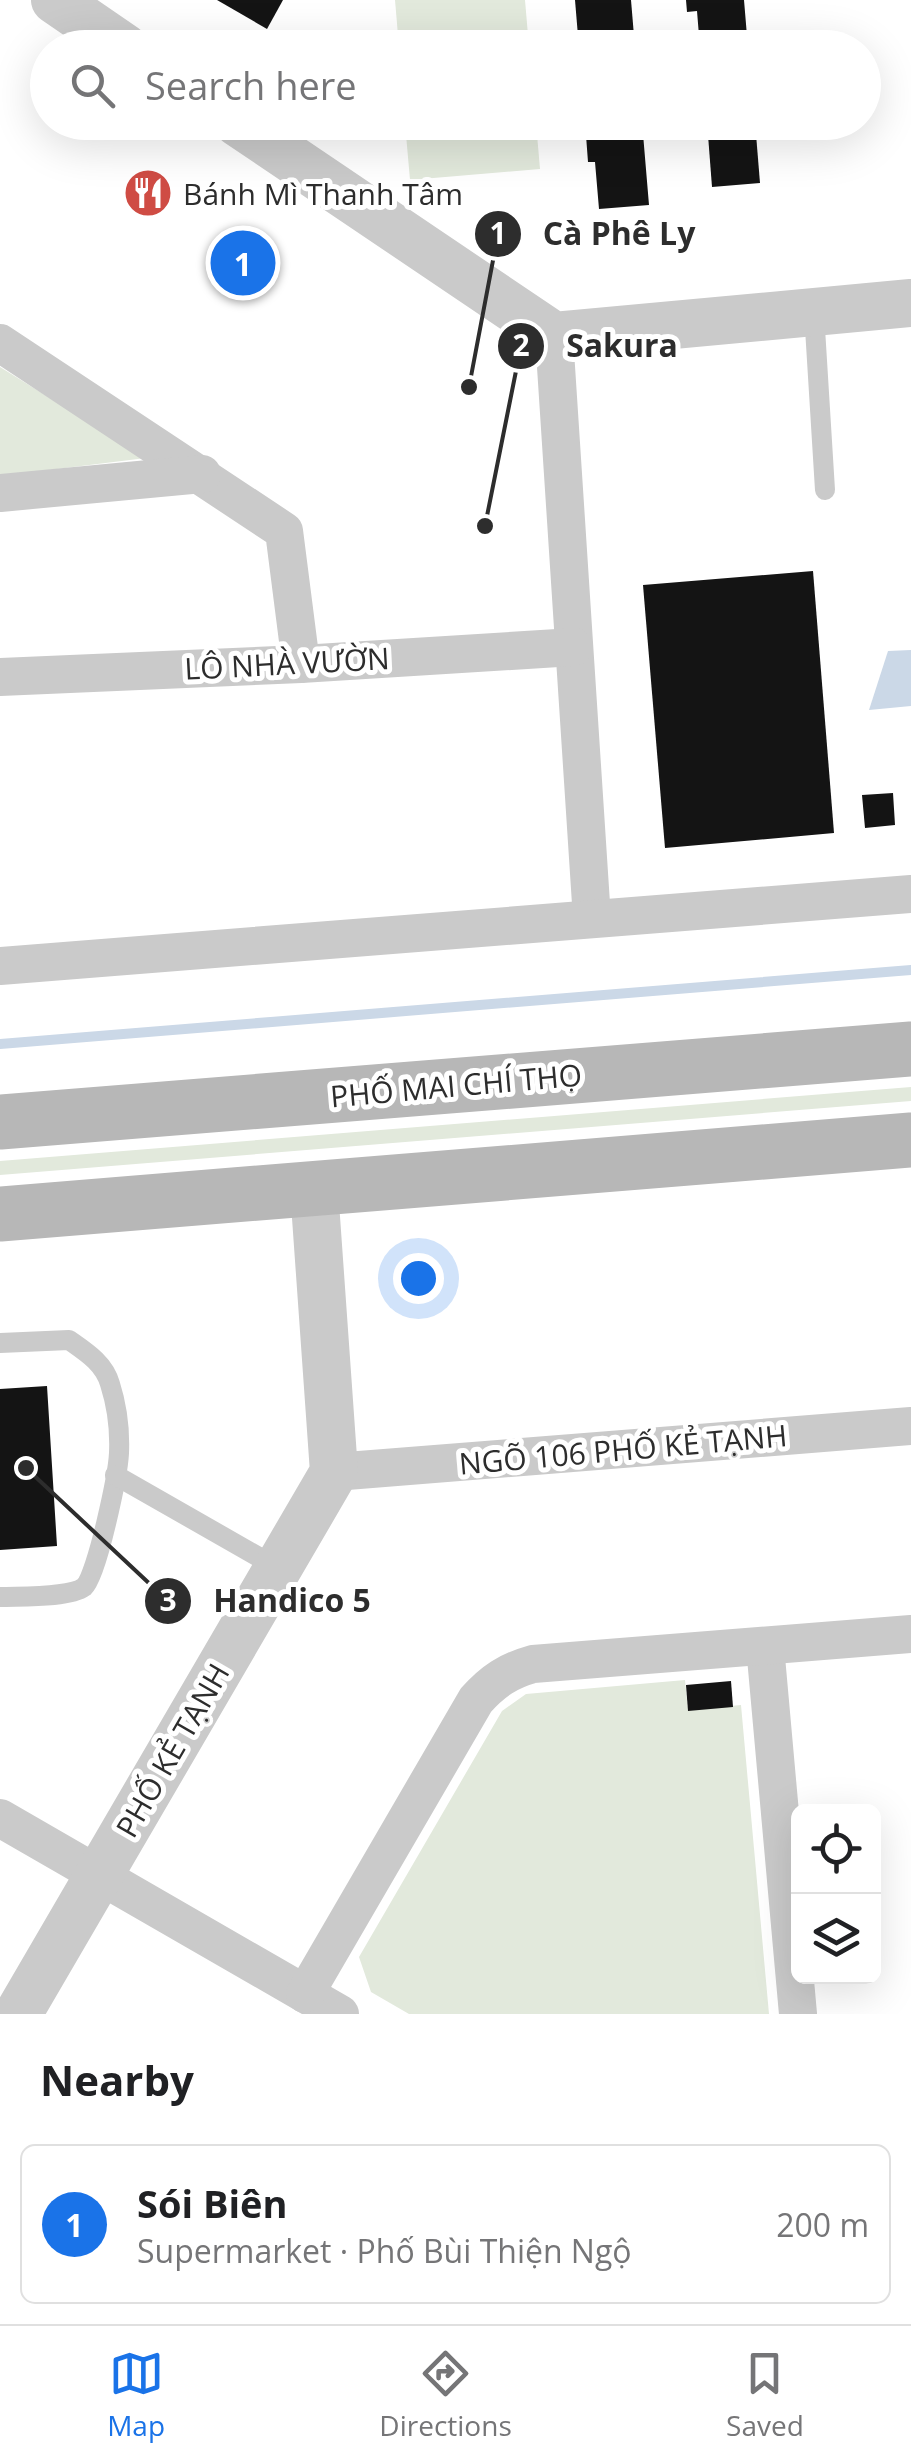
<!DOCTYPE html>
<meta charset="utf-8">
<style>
body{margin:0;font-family:"Open Sans",sans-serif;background:#f6f6f6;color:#202124}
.controls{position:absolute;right:30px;bottom:30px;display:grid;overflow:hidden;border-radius:15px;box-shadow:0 10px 40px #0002}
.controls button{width:90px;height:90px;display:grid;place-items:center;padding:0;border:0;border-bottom:2px solid #e0e0e0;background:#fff;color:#202124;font:50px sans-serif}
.you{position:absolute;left:418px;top:1278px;width:35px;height:35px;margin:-25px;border:8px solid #fff;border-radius:50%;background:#1a73e8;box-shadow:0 0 0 15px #1a73e833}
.badge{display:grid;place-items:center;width:65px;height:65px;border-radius:50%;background:#1a73e8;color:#fff;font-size:32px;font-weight:700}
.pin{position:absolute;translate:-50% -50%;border:5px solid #fff;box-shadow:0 2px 10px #0006}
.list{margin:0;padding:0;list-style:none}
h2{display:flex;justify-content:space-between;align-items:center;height:130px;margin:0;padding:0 40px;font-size:42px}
h2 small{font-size:32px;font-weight:400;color:#757577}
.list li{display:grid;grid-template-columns:65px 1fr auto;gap:30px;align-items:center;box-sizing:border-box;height:160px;margin:0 20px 20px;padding:0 20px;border:2px solid #e0e0e0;border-radius:15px}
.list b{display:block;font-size:38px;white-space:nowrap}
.list p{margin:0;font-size:32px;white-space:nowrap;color:#757577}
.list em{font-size:32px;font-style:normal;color:#757577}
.icon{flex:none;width:55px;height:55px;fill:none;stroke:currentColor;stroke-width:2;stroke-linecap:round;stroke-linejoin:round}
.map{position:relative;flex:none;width:911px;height:2014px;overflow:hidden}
.search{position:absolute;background:#fff;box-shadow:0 10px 40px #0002;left:30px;right:30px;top:30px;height:110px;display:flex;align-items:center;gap:25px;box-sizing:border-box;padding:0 35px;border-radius:55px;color:#757577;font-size:38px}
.sheet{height:310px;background:#fff}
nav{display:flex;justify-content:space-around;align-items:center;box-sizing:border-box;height:140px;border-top:2px solid #e0e0e0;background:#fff;font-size:28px;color:#757577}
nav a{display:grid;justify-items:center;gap:5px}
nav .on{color:#1a73e8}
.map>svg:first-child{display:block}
.green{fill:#e2e9dc}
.water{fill:#cbd8e7}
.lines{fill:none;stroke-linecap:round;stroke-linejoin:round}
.stream{stroke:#cbd8e7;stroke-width:10}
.building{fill:#141414}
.service{stroke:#cacaca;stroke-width:20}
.minor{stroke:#cacaca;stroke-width:38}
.tertiary{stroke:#cacaca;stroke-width:48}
.secondary{stroke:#b7b7b7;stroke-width:55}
.labels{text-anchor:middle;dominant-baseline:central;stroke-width:10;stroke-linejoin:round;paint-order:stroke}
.poi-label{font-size:30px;fill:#2d2d2d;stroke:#fff;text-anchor:start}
.street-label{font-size:30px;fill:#2d2d2d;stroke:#fff}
.leader{fill:none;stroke:#2d2d2d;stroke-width:4}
.callout-dot{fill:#2d2d2d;stroke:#fff;stroke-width:4}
.mark-label{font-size:30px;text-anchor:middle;font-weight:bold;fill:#fff}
.callout-label{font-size:32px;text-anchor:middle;font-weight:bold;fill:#2d2d2d;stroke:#fff;stroke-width:10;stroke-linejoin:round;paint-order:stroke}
</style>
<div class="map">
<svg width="911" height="2014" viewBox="0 0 911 2014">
<rect width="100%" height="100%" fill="#fff"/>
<g class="green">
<polygon points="395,0 525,0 529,47 399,47"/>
<polygon points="405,123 536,123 540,169 410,180"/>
<polygon points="0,367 146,458 0,476"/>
<polygon points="911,1087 911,1101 0,1175 0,1161"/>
<polygon points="685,1680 688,1710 741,1705 769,2014 409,2014 371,1992 359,1957 502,1711 526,1694"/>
</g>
<polygon class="water" points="911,650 911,706 869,710 888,651"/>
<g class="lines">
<polyline class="stream" points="0,1044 911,970"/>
</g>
<g class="building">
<polygon points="217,0 283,0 267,29"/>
<polygon points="575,0 631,0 635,48 579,48"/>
<polygon points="686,0 744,0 748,48 700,48 697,11 687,12"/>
<polygon points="585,122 642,122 649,205 599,209 595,162 588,162"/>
<polygon points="707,122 755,122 760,183 712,187"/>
<polygon points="813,571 834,833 665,848 643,585"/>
<polygon points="893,793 895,825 865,828 862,795"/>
<polygon points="47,1386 57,1546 0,1550 0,1389"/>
<polygon points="731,1681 733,1707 688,1711 686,1685"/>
</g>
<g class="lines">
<g class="service">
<polyline points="814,312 825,490"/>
<path d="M 0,1343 L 69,1340 C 86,1352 104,1363 110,1384 C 117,1406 120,1430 119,1453 C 118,1474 97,1576 84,1587 C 69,1598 20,1596 0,1597"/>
<polyline points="115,1475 278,1568"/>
</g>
<g class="minor">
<polyline points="554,336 592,919"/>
<polyline points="0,343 284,531 301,664"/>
<polyline points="0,493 202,474"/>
<polyline points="0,677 301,664 574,647"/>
<polyline points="0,966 911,894"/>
<polyline points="334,1472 911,1426"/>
<polyline points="765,1646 798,2014"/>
<polyline points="0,1818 340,2014"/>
<path d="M 305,1994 L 476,1700 C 493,1681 508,1671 533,1664 L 911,1634"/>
</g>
<g class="tertiary">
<polyline points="55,0 125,48"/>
<polyline points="237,122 554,336 911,303"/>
<polyline points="18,2014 334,1472 314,1189"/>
</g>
<g class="secondary">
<polyline points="0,1122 911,1049"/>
<polyline points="0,1214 911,1140"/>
</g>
</g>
<defs>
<g id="restaurant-disc" transform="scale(2.5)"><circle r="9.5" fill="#cf4c44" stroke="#fff"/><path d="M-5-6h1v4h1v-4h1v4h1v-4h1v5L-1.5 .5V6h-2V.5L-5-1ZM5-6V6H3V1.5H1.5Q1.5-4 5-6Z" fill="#fff"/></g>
</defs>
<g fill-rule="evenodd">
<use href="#restaurant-disc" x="148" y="193"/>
</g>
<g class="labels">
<g class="poi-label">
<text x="183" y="193">Bánh Mì Thanh Tâm</text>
</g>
<g class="street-label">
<text transform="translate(287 663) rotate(-3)">LÔ NHÀ VƯỜN</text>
<text transform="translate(456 1085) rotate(-5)">PHỐ MAI CHÍ THỌ</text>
<text transform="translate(623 1449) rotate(-5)">NGÕ 106 PHỐ KẺ TẠNH</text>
<text transform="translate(172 1750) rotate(-60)">PHỐ KẺ TẠNH</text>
</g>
</g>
<path class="leader" d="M469 387L498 234M485 526L521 346M26 1468L168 1601"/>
<g class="callout-dot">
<circle cx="469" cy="387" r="10"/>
<circle cx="485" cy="526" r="10"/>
<circle cx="26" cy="1468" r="10"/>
<circle cx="498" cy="234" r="25"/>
<circle cx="521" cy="346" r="25"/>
<circle cx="168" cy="1601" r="25"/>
</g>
<g class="mark-label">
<text x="498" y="244">1</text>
<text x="521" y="356">2</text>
<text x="168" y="1611">3</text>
</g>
<g class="callout-label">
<text x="619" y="245">Cà Phê Ly</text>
<text x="622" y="357">Sakura</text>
<text x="292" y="1612">Handico 5</text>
</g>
</svg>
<div class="controls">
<button><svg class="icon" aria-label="locate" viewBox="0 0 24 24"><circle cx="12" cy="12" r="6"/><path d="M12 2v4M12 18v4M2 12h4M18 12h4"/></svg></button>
<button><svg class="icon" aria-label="layers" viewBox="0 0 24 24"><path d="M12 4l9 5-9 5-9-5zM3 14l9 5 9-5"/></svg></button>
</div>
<div class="you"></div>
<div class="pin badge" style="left:243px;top:263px">1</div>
<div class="search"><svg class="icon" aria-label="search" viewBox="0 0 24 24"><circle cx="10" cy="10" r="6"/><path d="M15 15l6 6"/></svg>Search here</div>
</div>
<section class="sheet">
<h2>Nearby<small></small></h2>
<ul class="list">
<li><span class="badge">1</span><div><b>Sói Biên</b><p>Supermarket · Phố Bùi Thiện Ngộ</p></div><em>200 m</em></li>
</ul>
</section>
<nav>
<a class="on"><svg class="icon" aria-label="map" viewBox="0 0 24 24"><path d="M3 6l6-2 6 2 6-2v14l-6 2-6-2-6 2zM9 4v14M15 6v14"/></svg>Map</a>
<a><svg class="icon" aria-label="directions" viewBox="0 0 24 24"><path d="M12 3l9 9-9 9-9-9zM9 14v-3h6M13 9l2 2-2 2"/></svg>Directions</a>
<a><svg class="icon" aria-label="saved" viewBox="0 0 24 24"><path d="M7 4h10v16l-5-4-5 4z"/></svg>Saved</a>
</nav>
